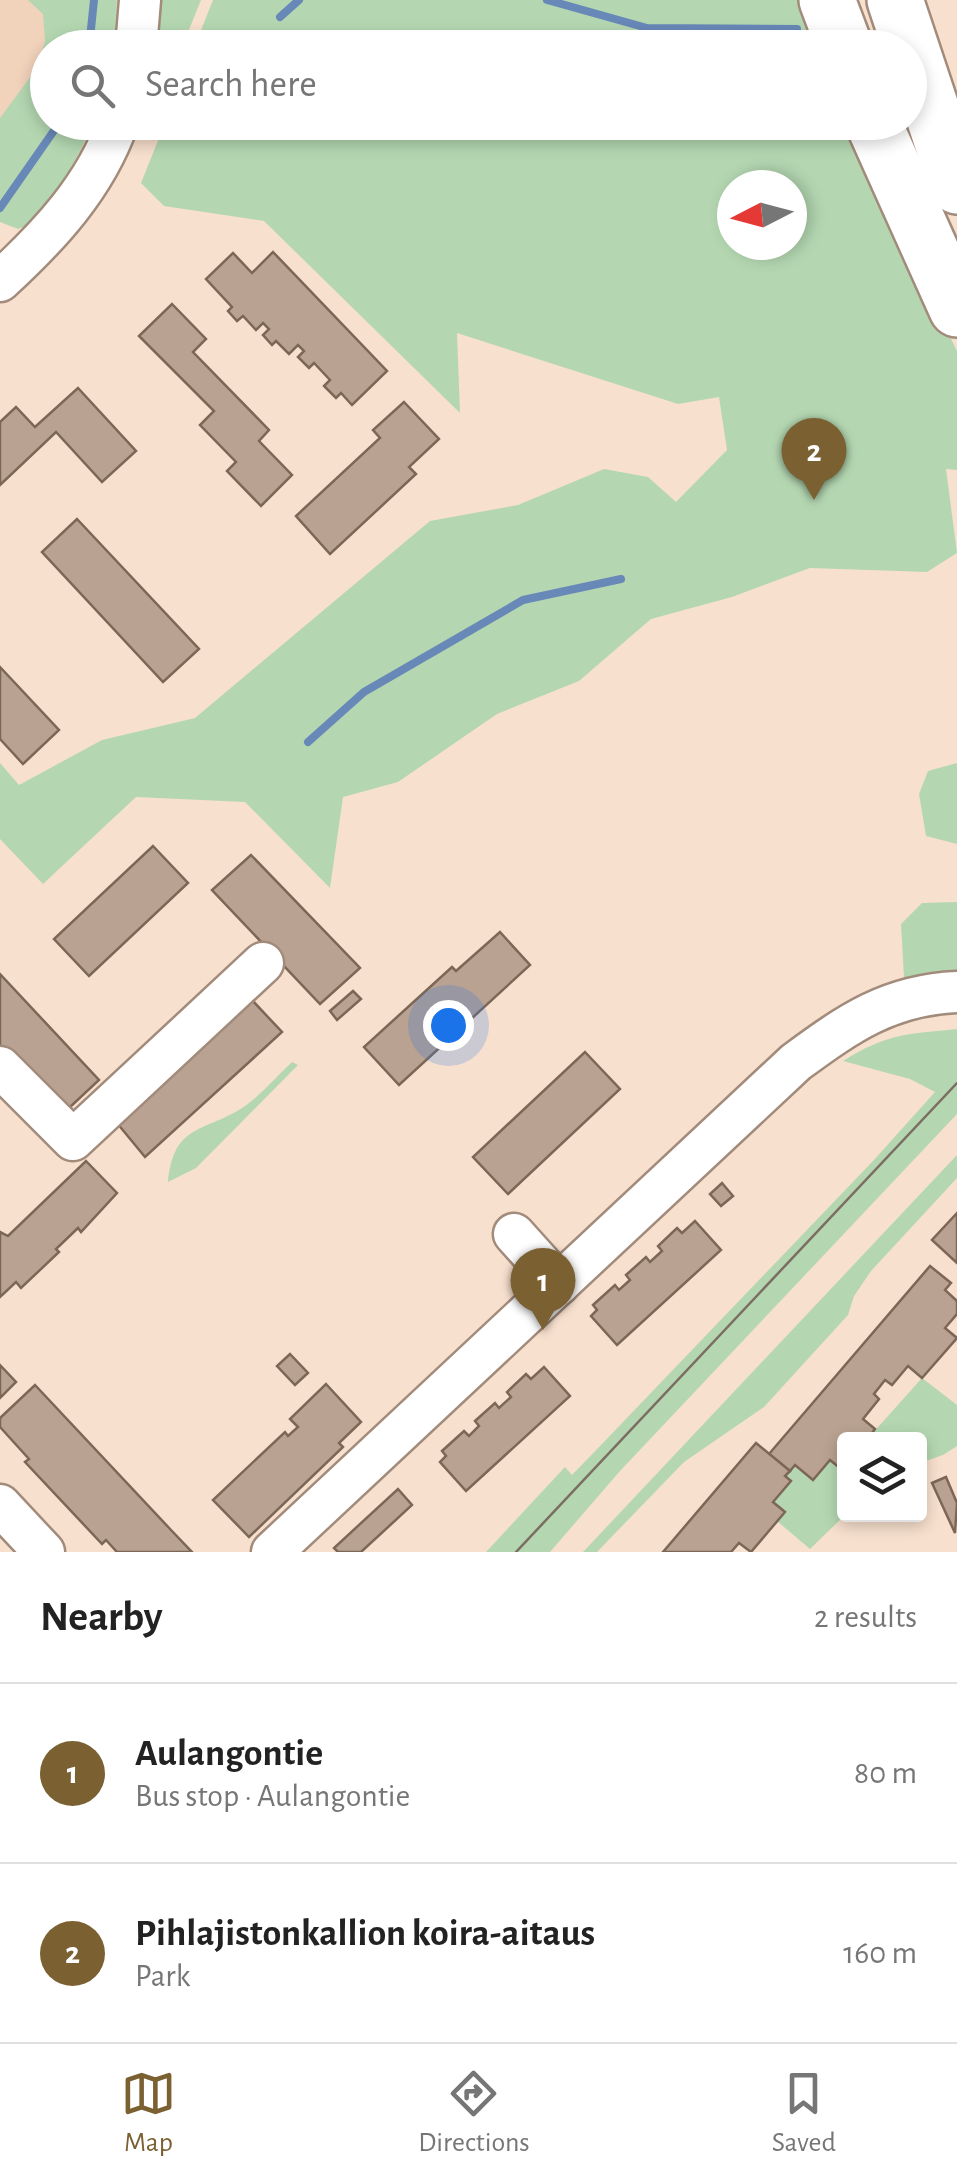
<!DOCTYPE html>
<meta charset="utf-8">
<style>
body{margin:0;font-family:"Alegreya Sans",sans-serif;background:#f6f6f6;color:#222}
.controls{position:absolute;right:30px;bottom:30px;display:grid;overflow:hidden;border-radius:10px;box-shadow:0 5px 15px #0003}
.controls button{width:90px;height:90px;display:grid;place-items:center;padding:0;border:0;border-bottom:2px solid #e0e0e0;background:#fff;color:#222;font:50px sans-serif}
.compass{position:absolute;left:717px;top:170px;width:90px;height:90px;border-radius:50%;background:#fff;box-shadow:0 5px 15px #0003;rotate:264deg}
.you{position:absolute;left:448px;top:1025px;width:35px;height:35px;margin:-25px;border:8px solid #fff;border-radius:50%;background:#1a73e8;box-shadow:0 0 0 15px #1a73e833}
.badge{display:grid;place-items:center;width:65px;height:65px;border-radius:50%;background:#7b6032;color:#fff;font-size:32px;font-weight:700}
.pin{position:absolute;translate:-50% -82px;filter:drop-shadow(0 2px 5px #0008)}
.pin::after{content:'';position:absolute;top:52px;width:35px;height:30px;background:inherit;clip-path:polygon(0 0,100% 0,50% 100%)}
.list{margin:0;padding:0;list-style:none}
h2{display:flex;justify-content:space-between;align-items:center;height:130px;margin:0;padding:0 40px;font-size:42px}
h2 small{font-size:32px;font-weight:400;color:#767676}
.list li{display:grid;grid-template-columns:65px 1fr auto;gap:30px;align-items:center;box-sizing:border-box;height:180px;padding:0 40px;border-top:2px solid #e0e0e0}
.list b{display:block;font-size:38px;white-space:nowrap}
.list p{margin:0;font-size:32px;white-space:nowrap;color:#767676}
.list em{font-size:32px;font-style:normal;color:#767676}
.icon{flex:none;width:55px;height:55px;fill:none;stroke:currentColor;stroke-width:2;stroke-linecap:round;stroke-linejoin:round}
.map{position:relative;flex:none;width:957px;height:1552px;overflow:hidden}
.search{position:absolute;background:#fff;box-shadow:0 5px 15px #0003;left:30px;right:30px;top:30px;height:110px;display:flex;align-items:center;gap:25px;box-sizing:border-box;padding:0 35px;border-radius:55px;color:#767676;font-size:38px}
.sheet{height:490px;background:#fff}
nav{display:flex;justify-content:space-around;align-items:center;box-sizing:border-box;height:140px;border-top:2px solid #e0e0e0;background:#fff;font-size:28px;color:#767676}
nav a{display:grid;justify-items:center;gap:5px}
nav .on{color:#7b6032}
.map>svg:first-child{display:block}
.built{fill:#f1d2bb}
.green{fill:#b4d7b1;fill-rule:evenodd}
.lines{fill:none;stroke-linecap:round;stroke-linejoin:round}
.stream{stroke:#6888b8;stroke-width:8}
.building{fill:#b9a291;stroke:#7c6757;stroke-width:2.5}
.minor-casing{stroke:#a28b7b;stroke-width:45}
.highway-casing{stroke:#a28b7b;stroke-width:60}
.minor{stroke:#fff;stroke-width:40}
.highway{stroke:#fff;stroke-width:55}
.tram{stroke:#7c6d62;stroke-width:2.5}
</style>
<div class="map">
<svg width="957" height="1552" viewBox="0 0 957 1552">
<rect width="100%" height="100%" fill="#f8e0ce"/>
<polygon class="built" points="0,0 88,0 48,48 48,122 0,207"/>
<g class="green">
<path d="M 28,0 L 117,0 L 114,47 L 48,48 L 48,122 L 94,123 C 81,149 47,221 18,229 L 0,222 L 0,118 L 37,68 L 45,41 L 43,14 Z"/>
<polygon points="157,0 201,0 182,47 154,48"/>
<polygon points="213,0 800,0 821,47 194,48"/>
<path d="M 165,123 L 854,123 L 904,242 L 957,351 L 957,470 L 946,469 L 957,553 L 927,572 L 810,568 L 732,597 L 651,619 L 579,681 L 497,714 L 398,782 L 343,797 L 330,888 L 245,802 L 136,797 L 43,884 L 0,839 L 0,763 L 19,785 L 102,740 L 195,718 L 430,521 L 518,505 L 604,469 L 648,477 L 676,502 L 727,450 L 719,397 L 678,404 L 457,333 L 460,413 L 264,221 L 164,206 L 141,183 ZM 732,185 L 792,185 L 792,245 L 732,245 Z"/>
<polygon points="957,763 957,844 926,836 919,794 928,771"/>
<polygon points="957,902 957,971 904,978 901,924 922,903"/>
<path d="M 957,1029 L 957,1114 L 620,1471 L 550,1552 L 486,1552 L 565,1467 L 572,1475 L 602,1444 L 873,1161 L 935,1092 L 910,1079 L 843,1061 C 888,1033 907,1034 957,1029 Z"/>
<path d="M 292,1062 L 298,1065 L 196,1168 L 168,1182 C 174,1122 205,1133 245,1106 C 262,1094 277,1076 292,1062 Z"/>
<polygon points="957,1155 957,1178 871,1271 854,1296 848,1315 764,1407 684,1462 597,1552 583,1552"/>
<polygon points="922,1378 957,1405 957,1446 943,1455 920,1463 920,1440 877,1439 871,1435"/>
<polygon points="830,1460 841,1469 844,1465 845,1515 810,1549 777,1521 773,1502 790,1482 786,1477 795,1465"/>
</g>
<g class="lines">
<g class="stream">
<polyline points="547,0 647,28 797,29"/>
<polyline points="280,17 299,0"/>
<polyline points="89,48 94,0"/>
<polyline points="248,48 254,40"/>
<polyline points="174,132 182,122"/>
<polyline points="0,208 60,122"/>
<polyline points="308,742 364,692 523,600 621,579"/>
</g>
</g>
<g class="building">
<polygon points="273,252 387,371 352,405 341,393 336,398 324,386 330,380 314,363 309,368 298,357 304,351 298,345 289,354 276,341 272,345 263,335 269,329 263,323 256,330 243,316 237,321 228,311 232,307 206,279 233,253 252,273"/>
<polygon points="172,304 206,339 193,352 269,430 259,441 292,475 261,506 227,471 236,462 200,425 214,411 139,336"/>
<polygon points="78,388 136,451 102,482 56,432 0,485 0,422 16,407 35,427"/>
<polygon points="404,402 439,439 409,467 416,474 330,554 296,516 380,438 373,430"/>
<polygon points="77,519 199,649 163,682 42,552"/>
<polygon points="0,667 59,730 23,764 0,739"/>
<polygon points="153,846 188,883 89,976 54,939"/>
<polygon points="251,855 360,968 320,1004 212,890"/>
<polygon points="500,932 530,965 399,1085 364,1047 452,967 456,971"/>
<polygon points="0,974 99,1080 68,1109 25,1063 18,1069 0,1051"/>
<polygon points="353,991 361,999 337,1020 330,1011"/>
<polygon points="251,999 282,1032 145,1157 112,1117"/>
<polygon points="585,1052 620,1089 508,1194 473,1157"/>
<polygon points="86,1161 117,1193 81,1232 78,1228 56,1249 59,1252 21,1288 16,1282 0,1297 0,1232 8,1236"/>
<polygon points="722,1183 733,1196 721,1206 710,1194"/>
<polygon points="957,1213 957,1263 932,1240"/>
<polygon points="695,1221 721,1250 617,1345 591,1316 597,1310 593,1305 615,1285 619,1290 630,1280 626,1275 646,1257 650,1262 662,1251 658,1246 677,1228 682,1233"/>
<polygon points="930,1266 951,1283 945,1290 957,1301 957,1314 945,1328 957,1338 922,1378 908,1366 892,1385 885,1380 874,1394 879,1399 863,1419 875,1429 867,1440 844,1440 844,1465 841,1469 830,1460 813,1480 795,1465 790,1471 769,1454"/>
<polygon points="290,1354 308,1373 295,1385 277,1366"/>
<polygon points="0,1365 16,1382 0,1398"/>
<polygon points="544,1367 570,1396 466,1491 440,1462 446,1456 442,1451 464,1431 469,1436 479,1426 475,1421 495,1403 499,1408 511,1397 507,1392 526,1374 531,1379"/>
<polygon points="326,1384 361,1422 339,1443 343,1447 249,1537 213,1500 285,1432 288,1436 298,1427 290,1419"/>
<polygon points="35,1385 171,1530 192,1552 117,1552 106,1540 102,1544 25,1462 29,1459 0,1427 0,1418"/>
<polygon points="756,1443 790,1471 785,1476 791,1481 773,1502 785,1512 751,1552 739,1543 731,1552 663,1552"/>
<polygon points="946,1477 957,1503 955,1533 932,1483"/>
<polygon points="398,1489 412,1505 361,1552 338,1552 334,1548"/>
</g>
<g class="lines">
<g class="minor-casing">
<g id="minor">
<polyline points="136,48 140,0"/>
<path d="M 0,281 C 49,236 95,187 118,122"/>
<polyline points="0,1067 73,1140 263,963"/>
<polyline points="514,1234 559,1284"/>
<polyline points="0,1505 44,1552"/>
<path d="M 272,1552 L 796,1062 C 849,1023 889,995 957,992"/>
</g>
</g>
<g class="highway-casing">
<g id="highway">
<polyline points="827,0 845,48"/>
<polyline points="895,0 957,186"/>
<polyline points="873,122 957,309"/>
</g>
</g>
<use href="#minor" class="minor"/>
<use href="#highway" class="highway"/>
<polyline class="tram" points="516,1552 957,1083"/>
</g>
</svg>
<div class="controls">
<button><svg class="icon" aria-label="layers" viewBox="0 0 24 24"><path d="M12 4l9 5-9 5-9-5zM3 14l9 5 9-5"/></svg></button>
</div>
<svg class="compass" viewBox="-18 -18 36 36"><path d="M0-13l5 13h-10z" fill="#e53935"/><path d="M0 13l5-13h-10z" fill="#767676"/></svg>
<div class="you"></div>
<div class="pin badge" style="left:543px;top:1330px">1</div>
<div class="pin badge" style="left:814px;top:500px">2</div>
<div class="search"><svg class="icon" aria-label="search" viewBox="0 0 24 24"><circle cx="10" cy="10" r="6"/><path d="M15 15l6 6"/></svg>Search here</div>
</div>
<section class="sheet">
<h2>Nearby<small>2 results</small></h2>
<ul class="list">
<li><span class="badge">1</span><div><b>Aulangontie</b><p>Bus stop · Aulangontie</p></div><em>80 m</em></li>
<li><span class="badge">2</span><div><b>Pihlajistonkallion koira-aitaus</b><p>Park</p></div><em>160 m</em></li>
</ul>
</section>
<nav>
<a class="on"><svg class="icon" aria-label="map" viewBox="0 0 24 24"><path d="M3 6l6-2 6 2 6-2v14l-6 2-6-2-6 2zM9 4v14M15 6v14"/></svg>Map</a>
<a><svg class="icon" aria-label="directions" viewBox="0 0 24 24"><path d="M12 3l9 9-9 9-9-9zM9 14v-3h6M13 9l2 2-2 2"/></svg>Directions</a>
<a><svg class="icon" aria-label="saved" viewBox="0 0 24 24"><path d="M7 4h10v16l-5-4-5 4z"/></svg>Saved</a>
</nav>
